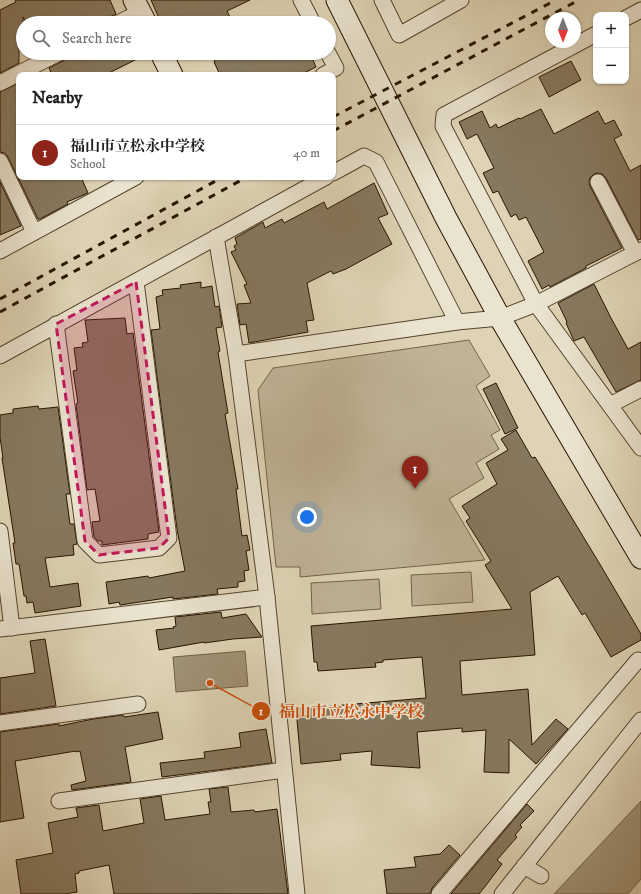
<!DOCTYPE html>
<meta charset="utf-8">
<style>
body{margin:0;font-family:"IM FELL DW Pica","Noto Serif JP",serif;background:#f2f2f2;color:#202124}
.controls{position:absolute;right:12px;top:12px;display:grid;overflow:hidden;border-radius:8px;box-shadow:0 1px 3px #0004}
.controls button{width:36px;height:36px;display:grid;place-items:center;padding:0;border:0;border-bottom:1px solid #e0e0e0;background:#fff;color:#202124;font:20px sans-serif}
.compass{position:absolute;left:545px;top:12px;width:36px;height:36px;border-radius:50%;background:#fff;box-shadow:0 1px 3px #0004;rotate:180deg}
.you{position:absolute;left:307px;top:517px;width:14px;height:14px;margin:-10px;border:3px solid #fff;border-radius:50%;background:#1a73e8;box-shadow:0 0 0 6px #1a73e833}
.badge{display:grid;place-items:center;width:26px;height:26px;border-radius:50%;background:#8f2418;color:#fff;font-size:13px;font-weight:700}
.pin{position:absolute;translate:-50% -33px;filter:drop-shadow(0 1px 2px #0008)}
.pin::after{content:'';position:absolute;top:21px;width:14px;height:12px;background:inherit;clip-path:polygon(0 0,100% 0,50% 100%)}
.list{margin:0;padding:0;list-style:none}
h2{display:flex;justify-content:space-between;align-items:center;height:52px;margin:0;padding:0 16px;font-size:17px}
h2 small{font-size:13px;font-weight:400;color:#757577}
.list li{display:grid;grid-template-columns:26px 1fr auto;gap:12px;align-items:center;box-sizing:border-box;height:56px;padding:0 16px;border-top:1px solid #e0e0e0}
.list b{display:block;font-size:15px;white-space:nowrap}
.list p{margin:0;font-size:13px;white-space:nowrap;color:#757577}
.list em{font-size:13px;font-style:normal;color:#757577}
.icon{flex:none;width:22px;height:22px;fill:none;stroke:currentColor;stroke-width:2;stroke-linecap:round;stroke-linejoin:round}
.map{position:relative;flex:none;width:641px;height:894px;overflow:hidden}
.search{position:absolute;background:#fff;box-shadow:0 1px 3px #0004;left:16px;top:16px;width:320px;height:44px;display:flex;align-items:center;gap:10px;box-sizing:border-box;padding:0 14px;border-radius:22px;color:#757577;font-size:15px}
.panel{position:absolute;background:#fff;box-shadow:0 1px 3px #0004;left:16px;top:72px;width:320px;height:108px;border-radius:8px}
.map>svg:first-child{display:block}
.green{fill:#bfb396;stroke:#73644b}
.water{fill:#a09377;stroke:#706047}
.building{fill:#86785e;stroke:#271400}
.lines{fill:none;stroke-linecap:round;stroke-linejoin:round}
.street-casing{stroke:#55442d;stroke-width:17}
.secondary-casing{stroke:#271400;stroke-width:23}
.street{stroke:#eae3cf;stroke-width:15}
.secondary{stroke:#eae3cf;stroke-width:21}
.rail{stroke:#271400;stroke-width:3;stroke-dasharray:7 7;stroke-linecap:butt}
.marked{fill:#c2185b;fill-opacity:0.2;stroke:#c2185b;stroke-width:3;stroke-dasharray:8 5;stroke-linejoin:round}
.leader{fill:none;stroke:#cb4f0a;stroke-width:1.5}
.callout-dot{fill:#cb4f0a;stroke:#eae3cf;stroke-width:1.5}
.mark-label{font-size:12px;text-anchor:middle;font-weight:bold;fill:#fff}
.callout-label{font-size:16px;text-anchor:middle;font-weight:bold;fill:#cb4f0a;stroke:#eae3cf;stroke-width:3;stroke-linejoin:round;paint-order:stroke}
</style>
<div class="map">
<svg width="641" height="894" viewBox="0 0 641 894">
<rect width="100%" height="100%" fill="#ded4b5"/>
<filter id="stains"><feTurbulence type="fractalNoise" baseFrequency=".005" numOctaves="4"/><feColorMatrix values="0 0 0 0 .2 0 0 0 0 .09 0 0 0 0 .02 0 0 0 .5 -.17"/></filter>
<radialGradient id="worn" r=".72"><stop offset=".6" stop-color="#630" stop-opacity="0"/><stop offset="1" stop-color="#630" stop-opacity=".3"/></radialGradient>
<g class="green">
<polygon points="469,340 490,376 476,386 500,430 491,435 499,449 476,463 484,478 449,499 485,560 300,577 300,567 276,567 258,390 273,368"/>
<polygon points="471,572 473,602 412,606 411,575"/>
<polygon points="379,579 381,609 312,614 311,583"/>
</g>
<g class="water">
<polygon points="245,651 248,686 176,692 173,657"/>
<polygon points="641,801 641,879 628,894 554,894"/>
</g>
<g class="building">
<polygon points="15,0 110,0 116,14 97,23 26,23 23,17 23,48 19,38 19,63 0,73 0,10 16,2"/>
<polygon points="151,0 250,0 227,11 233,23 161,23"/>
<polygon points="68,53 149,53 105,75 52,75 49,68 63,61 67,58"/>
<polygon points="212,53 310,53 316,67 300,75 220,75 214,62 215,62"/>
<polygon points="571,61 581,80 549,97 539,77"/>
<polygon points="19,83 19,177 81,177 88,193 67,202 68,204 40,219 38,219 8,157 5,153 0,152 0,92"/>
<polygon points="541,109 554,134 598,111 605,124 614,120 622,135 614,139 630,171 641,165 641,239 638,240 606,178 602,174 598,173 594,174 590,178 589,182 590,186 622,248 586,266 586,268 550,287 549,285 542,289 528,261 544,252 526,217 519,220 516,214 511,217 498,191 493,193 483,173 494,168 477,134 467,139 459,122 482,111 490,128 496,124 498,128 519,118 520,119"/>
<polygon points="0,182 21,226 0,235"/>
<polygon points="374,183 388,214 378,218 392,244 346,269 333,274 331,271 307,283 314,320 306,321 308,332 249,343 246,324 240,325 237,304 251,303 244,285 247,284 231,252 236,250 234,246 237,244 235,238 263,222 265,228 282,219 284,223 324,202 327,209"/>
<polygon points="201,282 201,288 212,286 215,307 219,306 222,327 216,328 220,351 218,352 228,413 225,414 238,489 236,489 242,536 247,535 250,550 246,551 249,570 244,571 245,581 238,582 238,587 217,589 218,594 173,599 173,597 120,605 119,602 109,604 106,582 148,576 149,578 185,571 177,529 151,330 160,329 156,297 163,295 162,290 181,288 180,285"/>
<polygon points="594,284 611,318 628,349 641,342 641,380 616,392 584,337 574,341 566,323 567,322 558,303"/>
<polygon points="125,318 127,334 133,333 159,532 148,534 148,539 102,545 102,541 98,541 94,537 92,522 100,521 95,489 87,490 76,404 78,403 73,371 77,370 74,348 83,347 82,343 88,342 85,320"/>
<polygon points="496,383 518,428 505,434 483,389"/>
<polygon points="38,406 39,409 58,407 70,494 66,494 70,524 74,524 77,544 73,545 74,555 45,558 50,587 78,583 81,606 35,613 33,602 27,603 26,596 24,596 19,564 16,564 13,543 15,543 2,458 3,458 0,437 0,415 13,413 13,409"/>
<polygon points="516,430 532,458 535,457 601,566 641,634 641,640 611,657 585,613 582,615 558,576 530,592 535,655 460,661 462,695 528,689 532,745 556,719 568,729 536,764 509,739 509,773 484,772 486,730 462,732 462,728 417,732 420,768 371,765 372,751 340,754 341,760 301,764 296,709 426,698 422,657 383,660 383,662 375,663 376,667 318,671 317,662 314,662 311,626 512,609 485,565 491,561 466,521 470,518 462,506 497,484 486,463 508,450 501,439"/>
<polygon points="221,612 222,618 246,614 262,637 233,639 204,643 204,642 159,650 156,630 174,628 173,627 176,626 175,617"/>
<polygon points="45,639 56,706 0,714 0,678 35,673 30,641"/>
<polygon points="158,712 163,739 125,747 131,782 72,790 71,785 86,781 80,751 76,752 76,751 15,761 24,818 0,822 0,732 59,724 59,726 93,719 123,715 124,717"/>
<polygon points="266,729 272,763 162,777 160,763 205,758 204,752 241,747 239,733"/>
<polygon points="228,787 231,812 254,810 255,812 277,809 288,894 114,894 109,865 79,871 79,873 75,874 77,892 64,894 21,894 16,860 53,853 48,823 78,817 76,808 99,805 103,831 144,823 140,799 161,796 165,820 210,814 208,802 211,802 209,789"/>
<polygon points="527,804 534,811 520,825 522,827 515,835 517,837 497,860 502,864 487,884 479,894 451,894"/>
<polygon points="449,845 460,855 432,888 430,894 387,894 384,870 416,867 414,857 440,854"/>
</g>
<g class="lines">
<g class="street-casing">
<g id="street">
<polyline points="301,0 313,23"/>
<polyline points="382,0 399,35 461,0"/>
<polyline points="626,18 641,10"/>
<polyline points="118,23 140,12"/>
<polyline points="596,34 444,115 443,126 536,304 641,448"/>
<polyline points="323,75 336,68 328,53"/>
<polyline points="0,83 59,53"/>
<polyline points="0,161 34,232"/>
<polyline points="333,173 364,156 376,162 457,322"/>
<polyline points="598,182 635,253"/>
<polyline points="216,237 236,354 267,597 297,894"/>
<polyline points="0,251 136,177"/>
<polyline points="56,324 85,541 99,555 159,548 169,538 136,282"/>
<polyline points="236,354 457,322 500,318 536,304 641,250"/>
<polyline points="0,356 326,177"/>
<polyline points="610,405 641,389"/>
<polyline points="0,531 12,628"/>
<polyline points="0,629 267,597"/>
<polyline points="0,723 138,704"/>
<polyline points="59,801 284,770"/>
<polyline points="524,866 541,876"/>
<polyline points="439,894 638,660"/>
<polyline points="502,894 641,720"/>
</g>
</g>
<g class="secondary-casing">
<g id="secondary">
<polyline points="134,0 146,23"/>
<polyline points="337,0 446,218 500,318 641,558"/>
<polyline points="161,53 172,75"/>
</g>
</g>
<use href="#street" class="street"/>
<use href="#secondary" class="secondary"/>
<g class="rail">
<polyline points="333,117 556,0"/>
<polyline points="333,131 579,0"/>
<polyline points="0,299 223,177"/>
<polyline points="0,312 247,177"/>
</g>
</g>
<path class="marked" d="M 136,282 L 169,538 L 159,548 L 99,555 L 85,541 L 56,324 Z"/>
<path class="leader" d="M210 683L261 711"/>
<g class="callout-dot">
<circle cx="210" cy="683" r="4"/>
<circle cx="261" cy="711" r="10"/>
</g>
<g class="mark-label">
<text x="261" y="715">1</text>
</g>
<g class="callout-label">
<text x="351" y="717">福山市立松永中学校</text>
</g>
<rect width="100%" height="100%" filter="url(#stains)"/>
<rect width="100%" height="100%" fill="url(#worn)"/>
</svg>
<div class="controls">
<button>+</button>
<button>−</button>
</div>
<svg class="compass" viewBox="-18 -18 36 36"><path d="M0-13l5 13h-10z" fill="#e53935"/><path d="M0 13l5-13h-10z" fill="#757577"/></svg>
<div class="you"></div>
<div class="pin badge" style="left:415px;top:489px">1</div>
<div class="search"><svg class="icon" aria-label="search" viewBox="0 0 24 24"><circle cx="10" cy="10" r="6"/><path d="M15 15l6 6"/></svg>Search here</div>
<section class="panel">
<h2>Nearby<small></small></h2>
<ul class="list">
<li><span class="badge">1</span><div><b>福山市立松永中学校</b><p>School</p></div><em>40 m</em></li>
</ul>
</section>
</div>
